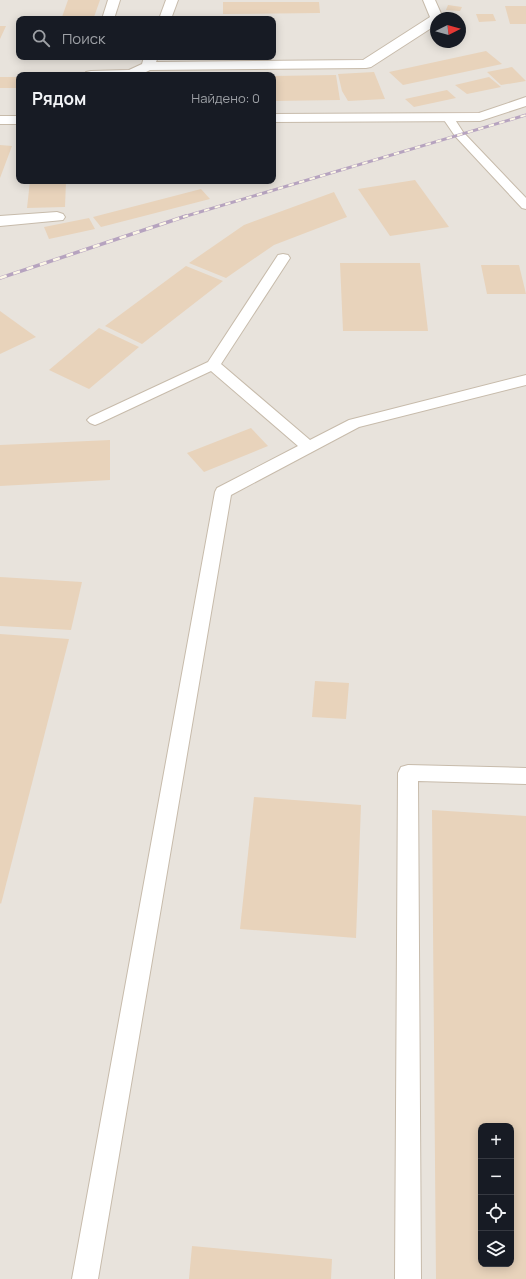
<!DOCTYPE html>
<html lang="ru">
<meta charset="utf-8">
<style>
body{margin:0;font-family:Manrope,sans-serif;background:#242831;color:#f1f3f6}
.controls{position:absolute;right:12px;bottom:12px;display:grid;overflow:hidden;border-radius:8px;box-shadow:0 2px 10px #0003}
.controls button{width:36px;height:36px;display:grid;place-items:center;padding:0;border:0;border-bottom:1px solid #363941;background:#171b24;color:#f1f3f6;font:20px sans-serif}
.compass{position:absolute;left:430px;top:12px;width:36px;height:36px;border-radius:50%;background:#171b24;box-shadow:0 2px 10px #0003;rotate:84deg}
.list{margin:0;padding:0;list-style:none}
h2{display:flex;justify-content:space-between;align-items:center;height:52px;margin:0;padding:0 16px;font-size:17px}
h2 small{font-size:13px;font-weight:400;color:#9ea1a6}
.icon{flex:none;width:22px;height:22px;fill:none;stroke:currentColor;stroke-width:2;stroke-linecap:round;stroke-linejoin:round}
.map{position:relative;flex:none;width:526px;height:1279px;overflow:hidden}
.search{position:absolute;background:#171b24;box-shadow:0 2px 10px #0003;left:16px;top:16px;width:260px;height:44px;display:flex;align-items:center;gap:10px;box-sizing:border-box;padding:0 14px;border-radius:8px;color:#9ea1a6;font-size:15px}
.panel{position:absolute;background:#171b24;box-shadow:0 2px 10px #0003;left:16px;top:72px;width:260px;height:112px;border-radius:8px}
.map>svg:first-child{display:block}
.industrial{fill:#e8e3dc;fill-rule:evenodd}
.building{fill:#e8d3bb;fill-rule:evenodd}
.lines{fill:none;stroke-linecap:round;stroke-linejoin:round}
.service-casing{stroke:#c7bbab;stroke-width:2}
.minor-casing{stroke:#c7bbab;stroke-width:2}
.service{fill:#fff;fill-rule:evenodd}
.minor{fill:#fff;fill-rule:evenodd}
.rail-far1-casing{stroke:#b6a3bf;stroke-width:3}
.rail-casing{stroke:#b6a3bf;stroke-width:3.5}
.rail-far1{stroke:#fcf7e7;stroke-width:2;stroke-dasharray:5.5;stroke-linecap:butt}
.rail{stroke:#fcf7e7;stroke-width:2.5;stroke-dasharray:7;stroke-linecap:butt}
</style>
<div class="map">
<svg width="526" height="1279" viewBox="0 0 526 1279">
<rect width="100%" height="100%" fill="#f9f3e2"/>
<path class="industrial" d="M 0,0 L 526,0 L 526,1279 L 0,1279 ZM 436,18 L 460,18 L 460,42 L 436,42 ZM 19,19 L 273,19 L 273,57 L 19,57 ZM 19,75 L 273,75 L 273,181 L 19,181 ZM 481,1126 L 511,1126 L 511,1264 L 481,1264 Z"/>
<g class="building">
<polygon points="68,0 100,0 94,17 62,17"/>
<polygon points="223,2 319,2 320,13 223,14"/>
<polygon points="448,5 462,7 460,11 446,10"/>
<polygon points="505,6 526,6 526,24 510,24"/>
<polygon points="476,14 493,14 496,21 479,22"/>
<polygon points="0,26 6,26 0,39"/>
<polygon points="486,51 502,64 403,85 389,72"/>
<polygon points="512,67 526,81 501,85 487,72"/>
<polygon points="374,72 385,99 348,101 342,91 338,74"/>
<polygon points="336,75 340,100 273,101 273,76"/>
<rect x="0" y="77" width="19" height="11"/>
<polygon points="489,77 501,87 467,94 455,85"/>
<polygon points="447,90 456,98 414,107 405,99"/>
<polygon points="0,145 12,146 0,178"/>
<polygon points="415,180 449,227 390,236 358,189"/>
<polygon points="30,181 66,181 65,207 27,208"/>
<polygon points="201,189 210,199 101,227 93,217"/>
<polygon points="334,192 347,217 274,245 226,278 189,263 244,225"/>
<polygon points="89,218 95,229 49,239 44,227"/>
<polygon points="340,263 420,263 428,331 343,331"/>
<polygon points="481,265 519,265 526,294 487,294"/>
<polygon points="186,266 223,281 142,344 105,326"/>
<polygon points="0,311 36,337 0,354"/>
<polygon points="99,328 139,347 89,389 49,370"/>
<polygon points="251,428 268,446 204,472 187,453"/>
<polygon points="110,440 110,480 0,486 0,445"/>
<polygon points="0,577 82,582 71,630 0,626"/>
<polygon points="0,634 69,639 1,904 0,903"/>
<polygon points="315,681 349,683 346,719 312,717"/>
<polygon points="254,797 361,805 356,938 240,929"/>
<path d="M 432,810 L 526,816 L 526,1279 L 436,1279 ZM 481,1126 L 511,1126 L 511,1264 L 481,1264 Z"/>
<polygon points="192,1246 332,1259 331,1279 189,1279"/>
</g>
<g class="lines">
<g class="service-casing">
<g id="service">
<polygon points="448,114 452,115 463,132 526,198 526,209 522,208 455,136 442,117 444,115"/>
<polygon points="283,254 288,255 290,258 221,364 310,440 349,420 526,375 526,385 359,427 231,495 98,1279 72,1279 215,492 217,488 298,446 211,371 100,423 95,425 90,423 87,420 90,417 208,362 278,255"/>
<polygon points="408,765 526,768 526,784 418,781 421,1279 395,1279 398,773 401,767"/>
</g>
</g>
<g class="minor-casing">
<g id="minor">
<polygon points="108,0 120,0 114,19 102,19"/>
<polygon points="166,0 178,0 171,19 159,19"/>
<polygon points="423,0 435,0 443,18 436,18 436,25 371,67 366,68 150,70 140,75 84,75 86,72 91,71 129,70 142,64 144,57 158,57 156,62 363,60 430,17"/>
<polygon points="526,97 526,106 480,121 273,122 273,114 479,113"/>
<rect x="0" y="116" width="19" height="8"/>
<polygon points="57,212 63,214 65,217 63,220 0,226 0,216"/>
</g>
</g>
<use href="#service" class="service"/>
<use href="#minor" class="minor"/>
<g class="rail-far1-casing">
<polyline id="rail-far1" points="183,217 526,115"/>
</g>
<g class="rail-casing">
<polyline id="rail" points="0,278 186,216"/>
</g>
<use href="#rail-far1" class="rail-far1"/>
<use href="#rail" class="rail"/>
</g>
</svg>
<div class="controls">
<button>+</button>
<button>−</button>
<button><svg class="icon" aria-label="locate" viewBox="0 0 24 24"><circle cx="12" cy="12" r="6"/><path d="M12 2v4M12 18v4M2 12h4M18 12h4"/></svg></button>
<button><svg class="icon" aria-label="layers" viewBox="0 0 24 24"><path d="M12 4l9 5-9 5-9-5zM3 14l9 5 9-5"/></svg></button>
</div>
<svg class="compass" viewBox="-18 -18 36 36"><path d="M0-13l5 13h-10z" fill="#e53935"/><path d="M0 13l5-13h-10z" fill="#9ea1a6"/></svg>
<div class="search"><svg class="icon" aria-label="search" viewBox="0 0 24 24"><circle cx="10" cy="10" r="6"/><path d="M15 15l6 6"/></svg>Поиск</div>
<section class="panel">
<h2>Рядом<small>Найдено: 0</small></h2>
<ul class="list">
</ul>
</section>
</div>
